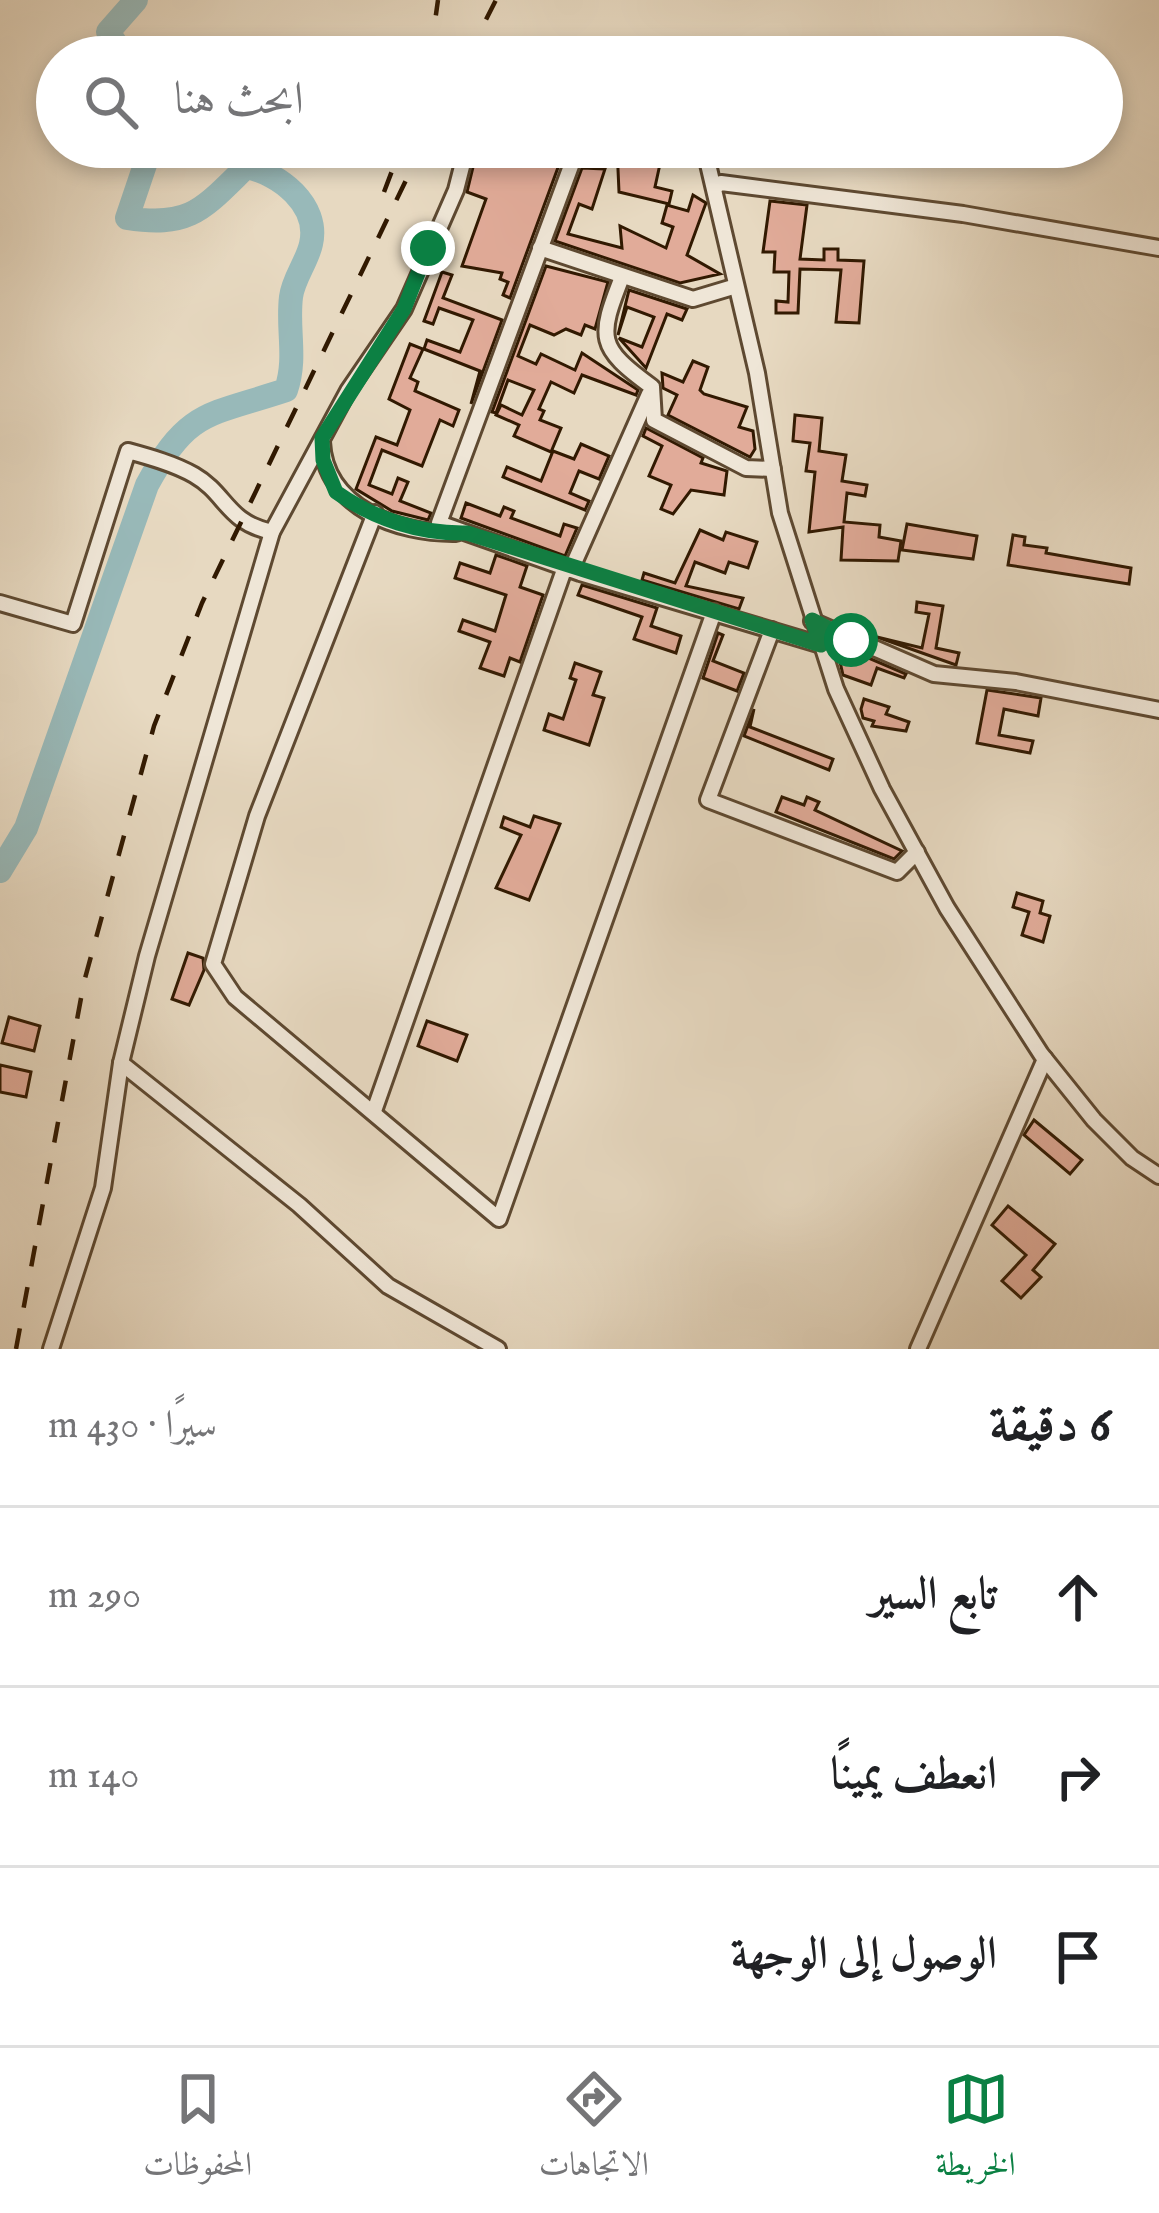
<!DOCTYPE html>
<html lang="ar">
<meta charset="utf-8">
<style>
body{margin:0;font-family:"IM FELL English",Amiri,serif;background:#f2f2f2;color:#202124;direction:rtl}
.stop{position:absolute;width:36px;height:36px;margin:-27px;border:9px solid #0b8043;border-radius:50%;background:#fff}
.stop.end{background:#0b8043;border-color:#fff;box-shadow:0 3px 12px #0008}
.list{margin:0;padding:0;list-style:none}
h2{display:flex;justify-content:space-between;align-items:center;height:156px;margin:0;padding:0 48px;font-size:51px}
h2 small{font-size:39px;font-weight:400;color:#757577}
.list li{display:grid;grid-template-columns:78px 1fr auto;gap:36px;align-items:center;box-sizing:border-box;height:180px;padding:0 48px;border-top:3px solid #e0e0e0}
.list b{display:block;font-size:45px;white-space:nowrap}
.list em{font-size:39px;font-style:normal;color:#757577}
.icon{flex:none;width:66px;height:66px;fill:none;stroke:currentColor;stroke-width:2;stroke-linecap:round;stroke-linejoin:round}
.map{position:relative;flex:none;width:1159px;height:1349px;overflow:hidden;direction:ltr}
.search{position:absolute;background:#fff;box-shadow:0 6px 18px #0003;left:36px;right:36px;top:36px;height:132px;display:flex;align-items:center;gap:30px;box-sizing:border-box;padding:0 42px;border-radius:66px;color:#757577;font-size:45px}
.sheet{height:696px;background:#fff}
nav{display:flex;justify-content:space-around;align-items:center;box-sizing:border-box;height:168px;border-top:3px solid #e0e0e0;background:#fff;font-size:33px;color:#757577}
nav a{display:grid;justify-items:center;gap:6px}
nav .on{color:#0b8043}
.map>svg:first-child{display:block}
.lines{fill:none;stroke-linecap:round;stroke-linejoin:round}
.river{stroke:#98b9b9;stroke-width:24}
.building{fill:#e1ab99;stroke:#311901;stroke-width:3}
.minor-casing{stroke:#5e4931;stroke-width:20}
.minor{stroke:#efe6d7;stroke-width:14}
.rail{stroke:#311901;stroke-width:4.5;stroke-dasharray:21 21;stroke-linecap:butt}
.route{stroke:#0b8043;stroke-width:15}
</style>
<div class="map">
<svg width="1159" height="1349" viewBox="0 0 1159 1349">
<rect width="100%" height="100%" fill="#e7d9c1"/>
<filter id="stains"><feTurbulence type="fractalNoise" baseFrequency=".00167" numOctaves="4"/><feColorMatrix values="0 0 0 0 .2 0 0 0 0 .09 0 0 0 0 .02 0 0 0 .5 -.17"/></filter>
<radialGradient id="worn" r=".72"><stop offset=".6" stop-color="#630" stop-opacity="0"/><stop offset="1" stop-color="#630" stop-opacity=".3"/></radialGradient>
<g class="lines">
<g class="river">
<polyline points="125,57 108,32 136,0"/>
<path d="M 0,871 L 26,828 L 147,485 C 188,409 208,416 286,390 C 297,358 287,330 291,297 C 293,279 307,262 311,244 C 320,205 279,173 246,167 C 203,209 190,228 127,218 L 151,147"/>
</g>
</g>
<g class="building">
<polygon points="495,147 525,155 528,147 541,147 539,154 560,162 510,298 503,295 508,282 500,279 502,273 462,266 486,199 467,192 475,159 487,163"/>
<polygon points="617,147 671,153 668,166 660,164 655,187 672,191 669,204 619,192"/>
<polygon points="582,168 605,169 592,209 579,204 568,234 622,248 620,226 666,248 673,227 662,223 667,205 688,211 693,195 706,203 687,255 720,274 680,283 555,241"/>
<polygon points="770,201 807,205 800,259 824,260 824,249 838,249 838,260 864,261 859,323 836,322 841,270 800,269 798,313 776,313 776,301 788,302 789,272 774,272 775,252 763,252"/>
<polygon points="546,266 608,282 595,329 585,325 581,335 566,329 554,335 530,325 518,356 536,364 541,354 575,370 582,353 638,390 636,395 582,375 574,393 551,382 539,409 544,411 540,420 561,428 551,452 514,436 519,425 496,415 501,405 522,415 534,390 508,380 496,413 492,412"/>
<polygon points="442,272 452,275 443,298 502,320 471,404 480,371 424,349 427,340 460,352 473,320 439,308 433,324 424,321"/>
<polygon points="629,290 687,309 682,320 667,314 646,368 619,338 642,347 654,317 627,307 618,335"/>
<polygon points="410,344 423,349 410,378 418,382 415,391 459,410 453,426 440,420 422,466 382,450 369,485 392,494 398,478 408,482 400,501 431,513 428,520 392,511 356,489 376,437 397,445 410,410 389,399"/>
<polygon points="693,361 708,367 700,390 704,394 747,407 739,427 753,431 755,449 750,457 668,415 677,395 663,388 662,373 683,382"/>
<polygon points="795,415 822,418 819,451 846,455 842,481 867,485 865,496 847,493 844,522 880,525 879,537 901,541 898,561 841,560 843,527 809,532 815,472 806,471 810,443 793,441"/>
<polygon points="646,428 703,458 701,463 727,471 724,495 691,490 673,514 661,509 671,485 649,476 662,446 643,436"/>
<polygon points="581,444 609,456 599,479 579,471 570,493 589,501 585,510 503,477 507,467 541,481 553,451 574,459"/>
<polygon points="466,503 500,516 504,507 514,511 511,518 560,536 564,524 577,528 565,556 461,518"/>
<polygon points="907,524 977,536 973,559 902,550"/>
<polygon points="700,530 723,540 726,532 757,542 748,568 729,562 725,573 695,562 686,586 743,598 739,609 642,580 644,573 675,583"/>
<polygon points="1013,535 1025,537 1024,545 1047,548 1046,553 1131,568 1129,584 1008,565"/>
<polygon points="496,555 527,566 520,587 543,595 520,662 510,658 504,676 480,668 490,642 459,631 463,620 495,631 506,595 455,578 460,563 490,573"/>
<polygon points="582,585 657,608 651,626 681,636 676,653 634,639 642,617 578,595"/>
<polygon points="917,602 943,606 936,648 959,653 956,665 877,637 922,648 929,614 916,612"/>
<polygon points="718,633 723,635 713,661 744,673 737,691 703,678"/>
<polygon points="836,644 906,674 904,678 877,668 871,685 843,675"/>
<polygon points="575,663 601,672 593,695 604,698 589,745 544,730 549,714 563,719 576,680 570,678"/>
<polygon points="987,690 1041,698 1038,716 1004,709 999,735 1033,741 1030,753 977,743"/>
<polygon points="864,699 889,707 886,714 909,722 906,731 872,726 874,721 863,718 861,709"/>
<polygon points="754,709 750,727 833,759 829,770 744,736"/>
<polygon points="782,797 804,805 807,797 819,802 815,810 902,851 894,859 776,812"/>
<polygon points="534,816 560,824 529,900 496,888 521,835 501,827 504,817 530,827"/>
<polygon points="1017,893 1043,901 1040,913 1050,916 1043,942 1022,935 1029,912 1013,907"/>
<polygon points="188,953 203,958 204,970 189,1005 172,999"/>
<polygon points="9,1017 40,1026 34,1051 2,1043"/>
<polygon points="427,1021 467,1035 457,1061 418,1046"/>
<polygon points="0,1065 31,1072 26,1097 0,1092"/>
<polygon points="1034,1120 1082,1160 1070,1174 1024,1135"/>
<polygon points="1008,1206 1055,1244 1033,1270 1041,1277 1021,1298 1002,1281 1026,1255 992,1225"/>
</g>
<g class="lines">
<g class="minor-casing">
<g id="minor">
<polyline points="531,57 555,53 568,57"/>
<polyline points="578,147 439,523 580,573 821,645"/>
<polyline points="704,147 757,373 780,513 836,689 882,789 947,908 1041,1054 1094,1120 1132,1158 1159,1176"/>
<polyline points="715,187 721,183 963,214 1159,248"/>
<polyline points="540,248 693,299 733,287"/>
<path d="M 622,277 C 598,338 597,347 652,387 L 654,420 L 746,468 L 773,469"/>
<path d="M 322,442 C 325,507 397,534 456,533"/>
<polyline points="375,513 257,816 213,964 235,997 499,1219 714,612"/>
<polyline points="571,570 649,394"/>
<path d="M 0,603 L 73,624 L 128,451 C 150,457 175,464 194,475 C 227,494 226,522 272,532"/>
<polyline points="812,621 934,674 1016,682 1159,710"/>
<polyline points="772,630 708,800 897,872 917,852"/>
<polyline points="121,1063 299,1205 388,1286 498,1349"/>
<polyline points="374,1111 565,567"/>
<polyline points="51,1349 103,1188 121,1063 147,956 272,532 348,391 404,309 456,190 467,147"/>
<polyline points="918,1349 1045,1059"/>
</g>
</g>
<use href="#minor" class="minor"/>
<g class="rail">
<polyline points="430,57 438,0"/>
<polyline points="467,57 496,0"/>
<polyline points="384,192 401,147"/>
<polyline points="16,1349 84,982 154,726 202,603 422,147"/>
</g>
</g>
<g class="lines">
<path class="route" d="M 428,248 L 404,309 L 322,438 L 323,460 L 336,492 C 374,519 420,534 467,533 L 821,645 L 812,620 L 851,640"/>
</g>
<rect width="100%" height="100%" filter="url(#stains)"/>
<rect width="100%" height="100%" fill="url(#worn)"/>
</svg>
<div class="stop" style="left:851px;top:640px"></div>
<div class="stop end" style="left:428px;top:248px"></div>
<div class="search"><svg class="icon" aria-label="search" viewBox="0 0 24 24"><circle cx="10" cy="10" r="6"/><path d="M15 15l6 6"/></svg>ابحث هنا</div>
</div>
<section class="sheet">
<h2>6 دقيقة<small>سيرًا · 430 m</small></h2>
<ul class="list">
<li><svg class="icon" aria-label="ahead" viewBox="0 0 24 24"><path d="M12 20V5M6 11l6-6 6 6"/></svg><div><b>تابع السير</b></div><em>290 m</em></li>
<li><svg class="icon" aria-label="right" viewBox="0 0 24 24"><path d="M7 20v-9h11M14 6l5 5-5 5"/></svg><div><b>انعطف يمينًا</b></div><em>140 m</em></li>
<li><svg class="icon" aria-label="arrive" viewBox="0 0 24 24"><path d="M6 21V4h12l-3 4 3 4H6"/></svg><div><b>الوصول إلى الوجهة</b></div></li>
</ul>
</section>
<nav>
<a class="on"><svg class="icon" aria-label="map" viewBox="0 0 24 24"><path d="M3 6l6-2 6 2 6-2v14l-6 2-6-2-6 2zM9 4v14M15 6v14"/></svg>الخريطة</a>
<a><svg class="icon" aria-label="directions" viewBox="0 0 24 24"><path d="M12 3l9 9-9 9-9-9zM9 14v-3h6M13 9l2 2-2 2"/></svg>الاتجاهات</a>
<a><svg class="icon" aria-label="saved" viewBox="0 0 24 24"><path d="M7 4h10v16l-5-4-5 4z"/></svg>المحفوظات</a>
</nav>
